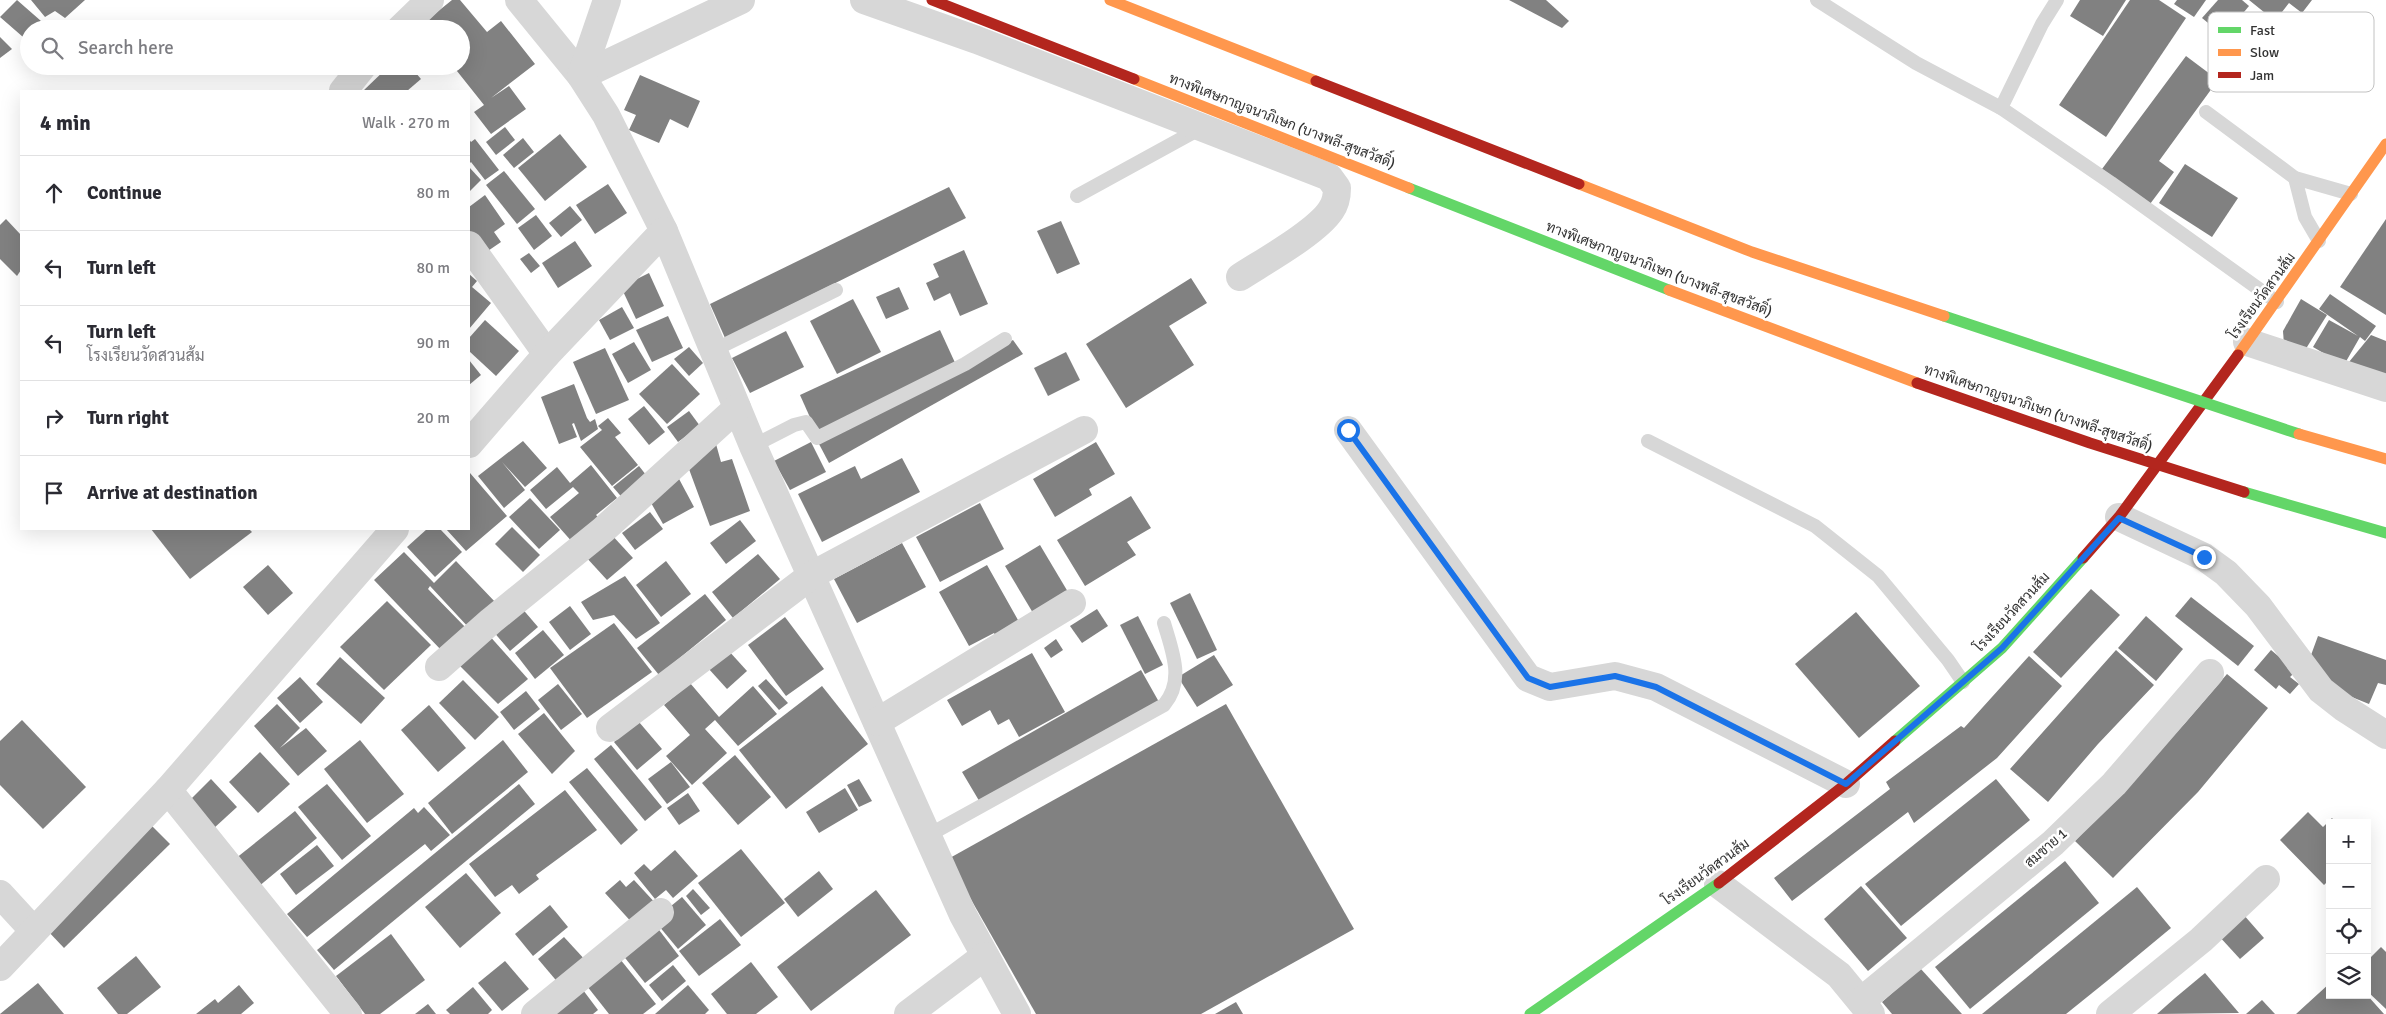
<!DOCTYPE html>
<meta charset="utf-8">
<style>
body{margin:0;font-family:Signika,Sarabun,sans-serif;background:#f7f7f7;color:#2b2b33}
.controls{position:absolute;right:15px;bottom:15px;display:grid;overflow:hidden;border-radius:0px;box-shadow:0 5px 20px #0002}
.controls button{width:45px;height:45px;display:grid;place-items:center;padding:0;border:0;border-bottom:1px solid #e1e1e2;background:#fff;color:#2b2b33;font:25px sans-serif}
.stop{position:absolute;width:15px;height:15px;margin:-11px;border:4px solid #1a73e8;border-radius:50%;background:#fff}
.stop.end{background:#1a73e8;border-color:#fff;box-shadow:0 1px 5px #0008}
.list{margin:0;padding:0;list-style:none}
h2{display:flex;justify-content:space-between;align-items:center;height:65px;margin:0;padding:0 20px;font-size:21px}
h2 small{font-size:16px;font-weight:400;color:#7c7c81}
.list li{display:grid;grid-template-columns:32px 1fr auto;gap:15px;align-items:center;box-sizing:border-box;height:75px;padding:0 20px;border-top:1px solid #e1e1e2}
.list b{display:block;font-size:19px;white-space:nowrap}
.list p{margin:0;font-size:16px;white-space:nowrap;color:#7c7c81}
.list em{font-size:16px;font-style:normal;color:#7c7c81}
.icon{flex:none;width:28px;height:28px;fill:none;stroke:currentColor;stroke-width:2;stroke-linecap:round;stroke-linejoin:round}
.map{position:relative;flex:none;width:2386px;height:1014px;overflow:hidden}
.search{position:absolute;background:#fff;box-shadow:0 5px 20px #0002;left:20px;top:20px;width:450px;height:55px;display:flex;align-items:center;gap:12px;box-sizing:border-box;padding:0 18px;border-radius:28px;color:#7c7c81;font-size:19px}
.panel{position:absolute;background:#fff;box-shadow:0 5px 20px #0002;left:20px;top:90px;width:450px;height:440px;border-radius:0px}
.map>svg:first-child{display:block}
.building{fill:#818181}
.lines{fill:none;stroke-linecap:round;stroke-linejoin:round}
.lane{stroke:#d7d7d7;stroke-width:14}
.street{stroke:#d7d7d7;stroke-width:28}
.fast{stroke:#63d668;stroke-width:11}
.slow{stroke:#ff974d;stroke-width:11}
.jam{stroke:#b3261e;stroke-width:11}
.fast-bridge{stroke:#63d668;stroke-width:11}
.slow-bridge{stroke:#ff974d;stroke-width:11}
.jam-bridge{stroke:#b3261e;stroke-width:11}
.route{stroke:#1a73e8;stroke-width:6}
.labels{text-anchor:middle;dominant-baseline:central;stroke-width:5;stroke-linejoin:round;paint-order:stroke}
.street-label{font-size:14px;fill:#333;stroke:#fff}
.key{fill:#fff;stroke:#c2c2c2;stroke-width:1}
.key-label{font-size:14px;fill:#333}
</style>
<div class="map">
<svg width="2386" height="1014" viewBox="0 0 2386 1014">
<rect width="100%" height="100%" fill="#fff"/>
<g class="building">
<polygon points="17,0 41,21 32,29 29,29 29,32 23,37 0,17"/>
<polygon points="31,0 85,0 65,18 55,11 45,17"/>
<polygon points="452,0 460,0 487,32 501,21 535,64 491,98 509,86 526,109 491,134 474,112 484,105 453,66 461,66 461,29 432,29 426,21"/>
<polygon points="1509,0 1546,0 1569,21 1562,28"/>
<polygon points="2080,0 2126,0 2103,36 2070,16"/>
<polygon points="2130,0 2159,0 2186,18 2106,137 2059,105"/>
<polygon points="2177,0 2206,0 2194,17 2174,4"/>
<polygon points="2218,0 2242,0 2249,6 2224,36 2202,18"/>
<polygon points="2249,0 2312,0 2302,13 2289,3 2275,21"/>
<polygon points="0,37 12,49 0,58"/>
<polygon points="2186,56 2218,80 2159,161 2174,172 2150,204 2102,169"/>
<polygon points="389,66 410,66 421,79 407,91 363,91"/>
<polygon points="640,75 700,101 688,128 670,119 659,143 629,130 636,115 624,110"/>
<polygon points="505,127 515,140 496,155 486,142"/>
<polygon points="560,134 587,167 545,201 518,168"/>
<polygon points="523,138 534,152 514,168 503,155"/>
<polygon points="469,139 471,142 475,139 499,170 485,180 471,162 469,164"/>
<polygon points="2185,164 2238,198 2212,237 2159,203"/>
<polygon points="469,167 481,180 469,192"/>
<polygon points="504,171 535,209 517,224 486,185"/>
<polygon points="608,184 627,213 595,234 576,205"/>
<polygon points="949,187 966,218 725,338 710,304"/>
<polygon points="485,195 505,224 494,232 501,242 482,255 469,237 469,207"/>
<polygon points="570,206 582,220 561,237 549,223"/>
<polygon points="536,215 552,236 534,250 518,228"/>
<polygon points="6,219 21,235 21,270 17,276 0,259 0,225"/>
<polygon points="2386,219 2386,315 2340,287"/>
<polygon points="1061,221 1080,264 1057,274 1037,231"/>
<polygon points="575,241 592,266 558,288 542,263"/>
<polygon points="964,250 988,304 960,316 950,293 934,301 926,283 939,277 933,264"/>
<polygon points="529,253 540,266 531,273 520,259"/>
<polygon points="649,273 664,306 636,319 621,287"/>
<polygon points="469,274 477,281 472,287 491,303 469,329"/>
<polygon points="1191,278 1207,303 1169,326 1194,365 1126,408 1086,344"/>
<polygon points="899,287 909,309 886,319 876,297"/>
<polygon points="2330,294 2376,326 2365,341 2360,337 2344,365 2313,347 2329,320 2358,336 2319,309"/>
<polygon points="853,299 881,352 837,374 810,321"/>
<polygon points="2301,299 2327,315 2302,355 2284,345 2283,331"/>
<polygon points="622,307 634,328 610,340 599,320"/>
<polygon points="668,316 683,348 652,362 636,330"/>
<polygon points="485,320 519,351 496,376 469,351 469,338"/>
<polygon points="940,330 957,367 817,433 800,395"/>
<polygon points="786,331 804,367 750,393 732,358"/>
<polygon points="2371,335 2386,341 2386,376 2349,362"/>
<polygon points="1013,340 1023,354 829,463 819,444"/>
<polygon points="634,342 651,370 628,383 612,354"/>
<polygon points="689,347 703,363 689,376 674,359"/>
<polygon points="605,348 629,400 596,414 573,362"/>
<polygon points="1066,352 1080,380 1048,396 1034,368"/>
<polygon points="469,360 481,375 469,385"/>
<polygon points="672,364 700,394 667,424 639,394"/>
<polygon points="574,384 587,418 590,422 595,419 598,429 581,441 574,423 572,424 577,437 559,444 541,397"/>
<polygon points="644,406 665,432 649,445 628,419"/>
<polygon points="689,411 700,426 678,442 667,427"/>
<polygon points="608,418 621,433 615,437 638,465 612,486 580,447 602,430 598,426"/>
<polygon points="523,441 547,468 525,487 502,462 525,490 504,508 478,476"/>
<polygon points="811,442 826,472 790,490 774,461"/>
<polygon points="1096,442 1115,474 1089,489 1092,495 1055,517 1033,479"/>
<polygon points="716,444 721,462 732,459 750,511 710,526 686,461"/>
<polygon points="902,458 920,492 822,542 798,494 855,466 861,479"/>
<polygon points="591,465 617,498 596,515 601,520 574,544 550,517 579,493 573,487 546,509 530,490 557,467 570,483"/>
<polygon points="639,466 650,480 625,501 613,487"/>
<polygon points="470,473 507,516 466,551 446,529 469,529"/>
<polygon points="678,477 694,507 663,524 646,494"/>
<polygon points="1131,496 1151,528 1127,542 1136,555 1085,586 1057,540"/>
<polygon points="530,498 560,530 539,549 509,517"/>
<polygon points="980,503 1004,549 940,582 916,537"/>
<polygon points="650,512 663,529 635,550 622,533"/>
<polygon points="740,520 756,541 726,564 710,543"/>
<polygon points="512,527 540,555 523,572 495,544"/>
<polygon points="151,529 249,529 252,532 190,579"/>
<polygon points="427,529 440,529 462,552 435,577 407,547"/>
<polygon points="610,533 633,558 607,580 585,556"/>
<polygon points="902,543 926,587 857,623 834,579"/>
<polygon points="1040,545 1068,592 1033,613 1005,566"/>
<polygon points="404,552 434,583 456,561 497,604 470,629 430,586 428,589 467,629 443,652 374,580"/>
<polygon points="758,554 780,579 733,618 712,592"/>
<polygon points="666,561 691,594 661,617 636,585"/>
<polygon points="268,565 293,593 268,615 243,587"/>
<polygon points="987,565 1023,629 999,642 994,633 969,646 939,592"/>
<polygon points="625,576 660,623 636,639 614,615 593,620 581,602"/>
<polygon points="2091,589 2120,615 2061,678 2033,652"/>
<polygon points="1190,593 1217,650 1197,659 1170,603"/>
<polygon points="705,594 726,620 659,675 637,648"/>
<polygon points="2191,597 2254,646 2238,666 2175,616"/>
<polygon points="387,601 431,645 384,690 340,647"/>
<polygon points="520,606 538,627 510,651 492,630"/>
<polygon points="570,606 591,634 570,650 549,622"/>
<polygon points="1097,609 1108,626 1082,643 1070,626"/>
<polygon points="1856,612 1920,686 1859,738 1795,664"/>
<polygon points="1138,616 1163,665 1145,674 1120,625"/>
<polygon points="2146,616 2183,649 2156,681 2118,648"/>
<polygon points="785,617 824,669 786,696 748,645"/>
<polygon points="614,623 652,672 587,718 550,668"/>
<polygon points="543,630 564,655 535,679 515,653"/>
<polygon points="487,633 528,679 498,704 454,660"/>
<polygon points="2318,636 2386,660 2386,685 2378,683 2369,704 2322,685 2307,666"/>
<polygon points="1056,639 1063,650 1051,658 1044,648"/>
<polygon points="728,650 747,671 727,689 708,668"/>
<polygon points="2116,650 2154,685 2098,744 2048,802 2010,769"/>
<polygon points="2271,650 2296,671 2290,677 2299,684 2290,694 2279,685 2276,689 2254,670"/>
<polygon points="1032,653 1065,712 1019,737 1009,719 998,725 990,710 962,726 947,700"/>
<polygon points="1214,655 1233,685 1197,707 1178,677"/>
<polygon points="2029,656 2062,686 1997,758 1914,823 1908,812 1792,901 1774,878 1890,789 1886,782 1961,726 1964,728"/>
<polygon points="340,657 385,698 361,724 316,684"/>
<polygon points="1141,670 1159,702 981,804 962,772"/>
<polygon points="2227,674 2268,708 2198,792 2113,878 2075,841 2185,723"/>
<polygon points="300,677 323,702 300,723 277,698"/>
<polygon points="766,679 788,703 779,710 758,686"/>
<polygon points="463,680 499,717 475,740 439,703"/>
<polygon points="690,683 719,717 753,686 777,714 738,746 715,720 705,729 727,753 692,785 666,756 690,735 664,705"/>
<polygon points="558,684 582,714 561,730 538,700"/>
<polygon points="822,686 868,744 786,809 739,750"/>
<polygon points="526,691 540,709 514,730 500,712"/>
<polygon points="277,704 300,728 280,748 306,728 327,751 298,776 254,726"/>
<polygon points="1226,704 1354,929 1201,1014 1036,1014 948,859"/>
<polygon points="429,705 466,748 438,772 401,730"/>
<polygon points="544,713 575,751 552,774 518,734"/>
<polygon points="22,720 86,787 43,829 0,785 0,741"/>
<polygon points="639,722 662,749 637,770 614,742"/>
<polygon points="360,740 404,794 367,823 324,769"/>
<polygon points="503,740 528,772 452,834 428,803"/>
<polygon points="611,745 662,807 645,821 594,759"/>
<polygon points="260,752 290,784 258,813 229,782"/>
<polygon points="735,755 771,797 738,825 702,783"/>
<polygon points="671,762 690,787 667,804 648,779"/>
<polygon points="587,768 638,830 621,845 569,782"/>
<polygon points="211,779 237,807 213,829 188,802"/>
<polygon points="859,779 872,801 859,807 847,785"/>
<polygon points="1996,779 2030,820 1901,926 1865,884"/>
<polygon points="327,784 371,836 342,860 298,807"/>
<polygon points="519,784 535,804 334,970 317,950"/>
<polygon points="845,788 858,810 819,833 806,812"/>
<polygon points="565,790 597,830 536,875 539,879 519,894 512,885 495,897 469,864"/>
<polygon points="688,793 700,811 679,825 667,808"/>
<polygon points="424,807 450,835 431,851 425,844 307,937 287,914 414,808 418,813"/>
<polygon points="295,811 317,838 258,887 235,859"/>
<polygon points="2308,812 2323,827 2332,818 2336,823 2330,823 2330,879 2324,885 2280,840"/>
<polygon points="152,826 170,844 64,948 46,929"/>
<polygon points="317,845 334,866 296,895 280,874"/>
<polygon points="741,849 785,903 741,937 698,883"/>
<polygon points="675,850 698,876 673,898 666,890 655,899 634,873 644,864 651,871"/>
<polygon points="2065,861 2099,903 1970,1009 1935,967"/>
<polygon points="819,871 833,889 798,917 784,899"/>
<polygon points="466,873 501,913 460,948 425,907"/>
<polygon points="620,880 626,887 634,880 658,906 635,926 605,893"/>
<polygon points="1861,886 1907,938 1868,971 1824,919"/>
<polygon points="2137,887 2171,928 2107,981 2066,1014 1982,1014"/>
<polygon points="693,889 710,908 701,915 686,896"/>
<polygon points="876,890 911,935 811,1011 777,967"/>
<polygon points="682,897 706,925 678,949 654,920"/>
<polygon points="550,905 568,927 533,956 515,934"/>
<polygon points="2243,914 2264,938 2240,959 2218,935"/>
<polygon points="720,919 741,945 699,976 679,951"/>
<polygon points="653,922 679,956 645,983 618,949"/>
<polygon points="391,934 425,980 380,1014 365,1014 336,976"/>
<polygon points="564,937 587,962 560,985 538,959"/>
<polygon points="2381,947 2386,952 2386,1009 2367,991 2367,961"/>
<polygon points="616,954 656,1004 643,1014 609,1014 583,981"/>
<polygon points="136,956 161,987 127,1014 118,1014 97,988"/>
<polygon points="505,961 529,989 502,1011 478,983"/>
<polygon points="751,962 778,997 756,1014 727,1014 711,994"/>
<polygon points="673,965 686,981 662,1001 649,985"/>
<polygon points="1920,968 1962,1014 1892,1014 1882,1002"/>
<polygon points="2205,973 2239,1013 2157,1014 2175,998"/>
<polygon points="38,983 64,1014 0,1014"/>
<polygon points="2330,983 2330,995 2367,995 2384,1014 2296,1014"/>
<polygon points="239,985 254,1003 241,1014 196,1014 215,999 218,1003"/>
<polygon points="688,985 709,1010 705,1014 655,1014"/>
<polygon points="580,986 598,1010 593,1014 549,1014"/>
<polygon points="473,987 492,1010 488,1014 450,1014 446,1010"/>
<polygon points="2262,1000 2275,1014 2246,1014"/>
<polygon points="1236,1002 1243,1014 1215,1014"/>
<polygon points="428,1004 436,1014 415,1014"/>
</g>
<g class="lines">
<g class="lane">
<polyline points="1817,0 1916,63 2001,108 2111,183 2277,302"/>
<polyline points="2001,108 2042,24 2057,0"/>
<polyline points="2206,112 2295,178 2351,194"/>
<polyline points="2295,178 2305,217 2319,241"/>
<polyline points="1077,196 1201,128"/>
<polyline points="712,351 836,290"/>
<polyline points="1648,441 1815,526 1878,576 1948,660 1963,682"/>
<polyline points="753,446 794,425 806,422 817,438 965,364 1005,339"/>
<path d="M 927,836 L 1164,705 C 1185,680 1172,651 1164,623"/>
</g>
<g class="street">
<polyline points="519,0 581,76 741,0"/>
<polyline points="607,0 581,76 606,115 664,231"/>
<path d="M 864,0 L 977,40 L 1329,177 L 1337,188 C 1337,196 1336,203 1331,210 C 1317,232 1263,262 1240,277"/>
<polyline points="400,29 430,0"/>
<polyline points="343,91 363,66"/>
<polyline points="469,245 547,354"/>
<polyline points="2247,342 2386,388"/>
<polyline points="1348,430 1528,678 1550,687 1615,676 1656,687 1846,784"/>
<polyline points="469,444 547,354 664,231 753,446 963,915 1017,1014"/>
<polyline points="2119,517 2204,557 2226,573 2258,606 2321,690 2344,708 2386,735"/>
<polyline points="439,667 491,621 603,530 737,408"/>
<polyline points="877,722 1072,603"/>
<polyline points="610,728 812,575 1084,430"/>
<polyline points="168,790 348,1014"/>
<polyline points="1718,884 1839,975 1871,1014"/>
<polyline points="0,894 34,931"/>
<polyline points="0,967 168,790 395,529"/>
<polyline points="1861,1001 2053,843 2114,784 2210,673"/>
<polyline points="535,1014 660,912"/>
<polyline points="908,1014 985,956"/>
<polyline points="2110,1014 2201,940 2266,879"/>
</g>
<g class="fast">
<polyline points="1895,741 2002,648 2083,558"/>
<polyline points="1530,1014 1719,883"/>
</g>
<polyline class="slow" points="2238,355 2386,144"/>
<g class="jam">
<polyline points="2083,558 2119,517 2238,355"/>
<polyline points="1719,883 1846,784 1895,741"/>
</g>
<g class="fast-bridge">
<polyline points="1409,188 1669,290"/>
<polyline points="1944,316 2299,434"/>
<polyline points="2244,492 2386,533"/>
</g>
<g class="slow-bridge">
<polyline points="1110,0 1316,81"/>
<polyline points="1134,79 1409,188"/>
<polyline points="1579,184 1752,252 1944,316"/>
<polyline points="1669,290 1917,383"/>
<polyline points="2299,434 2386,459"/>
</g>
<g class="jam-bridge">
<polyline points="932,0 1134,79"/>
<polyline points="1316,81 1579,184"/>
<polyline points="1917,383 2090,443 2244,492"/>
</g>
</g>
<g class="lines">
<polyline class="route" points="1348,430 1528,678 1550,687 1615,676 1656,687 1846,784 2002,648 2119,518 2204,557"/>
</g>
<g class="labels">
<g class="street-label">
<text transform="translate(1282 121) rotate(21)">ทางพิเศษกาญจนาภิเษก (บางพลี-สุขสวัสดิ์)</text>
<text transform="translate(1659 269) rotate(21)">ทางพิเศษกาญจนาภิเษก (บางพลี-สุขสวัสดิ์)</text>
<text transform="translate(2262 296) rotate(-54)">โรงเรียนวัดสวนส้ม</text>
<text transform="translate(2038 408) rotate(19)">ทางพิเศษกาญจนาภิเษก (บางพลี-สุขสวัสดิ์)</text>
<text transform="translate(2012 612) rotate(-47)">โรงเรียนวัดสวนส้ม</text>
<text transform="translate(2046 848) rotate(-41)">สมชาย 1</text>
<text transform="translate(1706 872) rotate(-36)">โรงเรียนวัดสวนส้ม</text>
</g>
</g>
<rect x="2208" y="12" width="166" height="80" rx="8" class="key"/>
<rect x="2218" y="27" width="23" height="6" fill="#63d668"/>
<rect x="2218" y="49" width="23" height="7" fill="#ff974d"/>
<rect x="2218" y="72" width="23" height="6" fill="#b3261e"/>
<g class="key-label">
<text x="2250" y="35">Fast</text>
<text x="2250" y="57">Slow</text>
<text x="2250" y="80">Jam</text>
</g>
</svg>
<div class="controls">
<button>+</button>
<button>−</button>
<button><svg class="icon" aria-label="locate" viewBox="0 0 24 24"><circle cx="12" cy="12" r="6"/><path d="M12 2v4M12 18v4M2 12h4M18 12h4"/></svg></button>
<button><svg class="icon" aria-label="layers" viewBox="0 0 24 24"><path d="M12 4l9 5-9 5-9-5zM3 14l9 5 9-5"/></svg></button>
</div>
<div class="stop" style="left:1348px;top:430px"></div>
<div class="stop end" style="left:2204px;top:557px"></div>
<div class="search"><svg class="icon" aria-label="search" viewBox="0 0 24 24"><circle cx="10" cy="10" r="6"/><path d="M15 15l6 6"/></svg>Search here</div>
<section class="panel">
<h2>4 min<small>Walk · 270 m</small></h2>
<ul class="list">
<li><svg class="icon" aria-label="ahead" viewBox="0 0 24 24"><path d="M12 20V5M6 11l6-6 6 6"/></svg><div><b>Continue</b></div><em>80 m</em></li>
<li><svg class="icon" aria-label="left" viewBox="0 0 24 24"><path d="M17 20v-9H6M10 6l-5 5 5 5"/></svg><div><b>Turn left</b></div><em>80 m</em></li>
<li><svg class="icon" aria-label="left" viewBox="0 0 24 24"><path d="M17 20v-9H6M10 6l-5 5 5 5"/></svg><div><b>Turn left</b><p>โรงเรียนวัดสวนส้ม</p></div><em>90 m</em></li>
<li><svg class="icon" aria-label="right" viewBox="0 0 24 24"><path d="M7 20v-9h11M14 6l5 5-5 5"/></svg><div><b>Turn right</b></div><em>20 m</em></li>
<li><svg class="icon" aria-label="arrive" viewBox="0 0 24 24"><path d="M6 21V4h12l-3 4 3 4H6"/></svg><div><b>Arrive at destination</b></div></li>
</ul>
</section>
</div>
